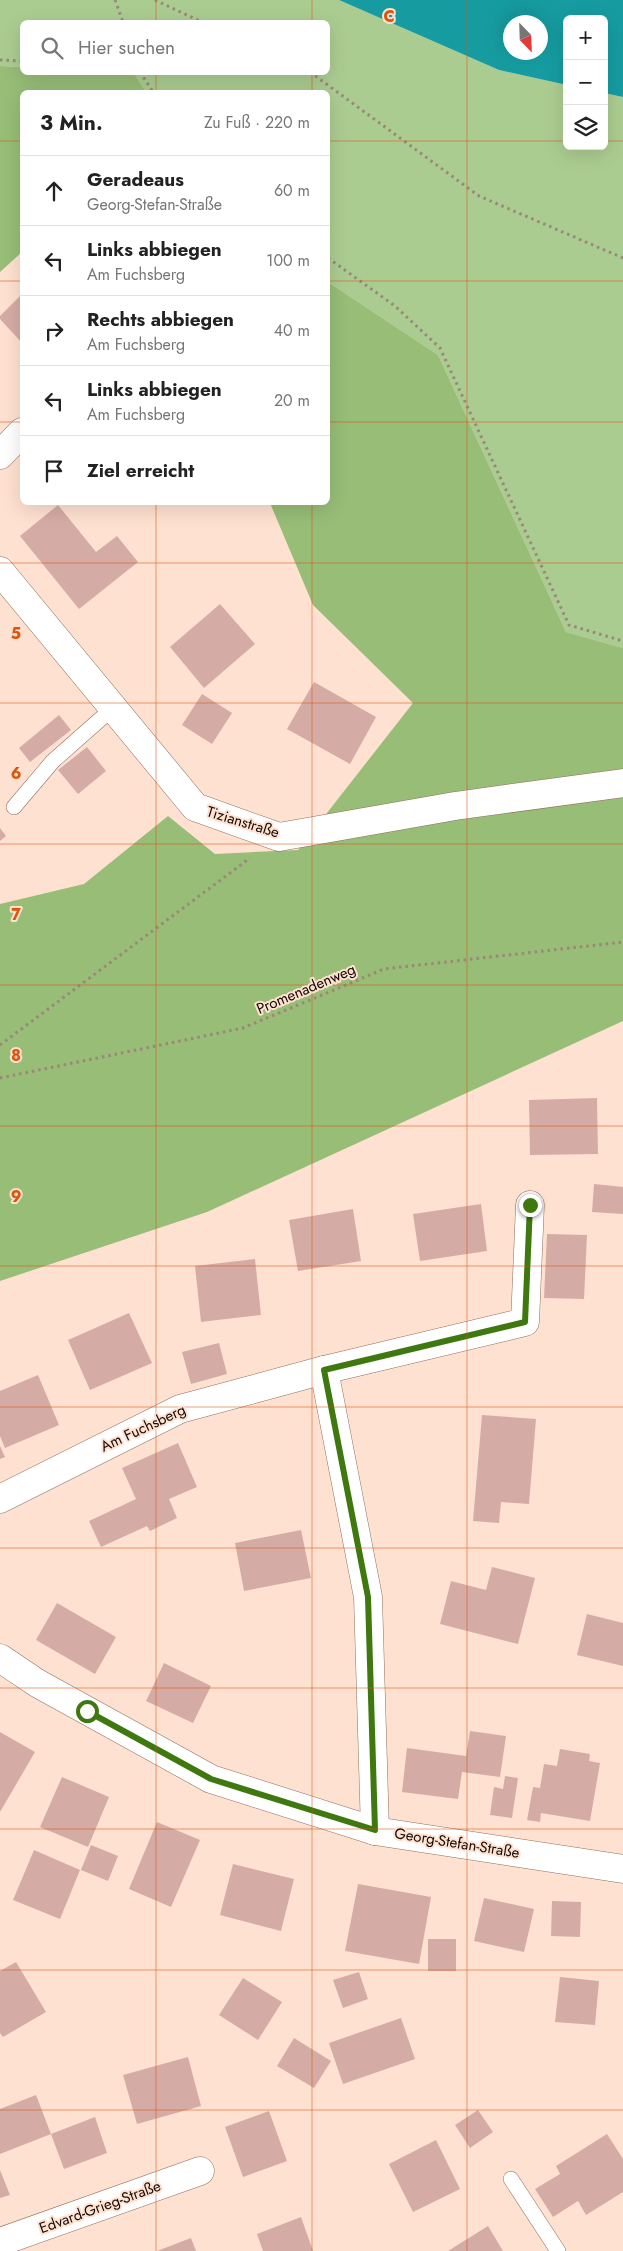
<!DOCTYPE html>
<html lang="de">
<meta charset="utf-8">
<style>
body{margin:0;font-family:Jost,sans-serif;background:#f6f6f6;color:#222}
.controls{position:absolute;right:15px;top:15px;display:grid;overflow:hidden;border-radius:8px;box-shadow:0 5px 20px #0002}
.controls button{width:45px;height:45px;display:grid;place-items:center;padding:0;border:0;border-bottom:1px solid #e0e0e0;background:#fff;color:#222;font:25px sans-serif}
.compass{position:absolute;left:503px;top:15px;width:45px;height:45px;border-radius:50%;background:#fff;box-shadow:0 5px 20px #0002;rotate:157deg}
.stop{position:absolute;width:15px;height:15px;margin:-11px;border:4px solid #3e780e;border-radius:50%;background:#fff}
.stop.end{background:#3e780e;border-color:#fff;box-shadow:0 1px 5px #0008}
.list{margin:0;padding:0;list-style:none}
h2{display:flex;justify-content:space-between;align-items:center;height:65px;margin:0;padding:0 20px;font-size:21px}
h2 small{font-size:16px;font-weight:400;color:#767676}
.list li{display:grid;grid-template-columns:32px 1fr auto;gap:15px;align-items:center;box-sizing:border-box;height:70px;padding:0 20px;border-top:1px solid #e0e0e0}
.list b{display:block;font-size:19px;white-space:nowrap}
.list p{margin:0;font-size:16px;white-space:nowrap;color:#767676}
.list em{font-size:16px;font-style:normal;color:#767676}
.icon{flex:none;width:28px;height:28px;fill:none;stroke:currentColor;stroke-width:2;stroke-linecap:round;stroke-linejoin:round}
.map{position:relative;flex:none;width:623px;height:2251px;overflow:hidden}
.search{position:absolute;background:#fff;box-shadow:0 5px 20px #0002;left:20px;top:20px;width:310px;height:55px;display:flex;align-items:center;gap:12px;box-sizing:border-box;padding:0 18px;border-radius:8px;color:#767676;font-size:19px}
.panel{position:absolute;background:#fff;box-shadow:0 5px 20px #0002;left:20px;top:90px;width:310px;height:415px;border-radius:8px}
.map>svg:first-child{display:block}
.green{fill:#abcc91}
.forest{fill:#97bd77}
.water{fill:#169ca0;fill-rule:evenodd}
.building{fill:#d5aca5}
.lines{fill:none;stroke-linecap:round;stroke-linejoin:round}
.lane-casing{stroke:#90705d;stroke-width:16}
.street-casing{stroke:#90705d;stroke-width:29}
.path{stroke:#9c867a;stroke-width:3;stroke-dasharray:2.5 4;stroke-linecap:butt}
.lane{stroke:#fff;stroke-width:15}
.street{stroke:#fff;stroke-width:28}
.route{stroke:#3e780e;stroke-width:6}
.grid{fill:none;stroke:#dd550c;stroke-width:1;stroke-opacity:0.55}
.labels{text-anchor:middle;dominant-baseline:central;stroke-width:4;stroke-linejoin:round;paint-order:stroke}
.street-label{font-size:15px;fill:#140904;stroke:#fee1d0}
.grid-label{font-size:16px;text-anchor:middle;font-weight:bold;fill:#dd550c;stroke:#fee1d0;stroke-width:4;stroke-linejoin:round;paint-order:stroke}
</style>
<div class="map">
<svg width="623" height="2251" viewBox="0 0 623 2251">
<rect width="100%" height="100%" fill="#fee1d0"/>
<polygon class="green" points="0,0 339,0 499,70 567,85 567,146 604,146 604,93 623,97 623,648 566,632 438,355 328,282 328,92 146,92 134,73 328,72 328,22 22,22 22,67 0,66"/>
<g class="forest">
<polygon points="0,66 22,67 22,72 134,73 146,92 22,92 22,252 0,272"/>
<polygon points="328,282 438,355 566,632 623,648 623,1021 207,1212 0,1281 0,904 84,884 168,816 215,854 298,850 413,703 313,605 270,503 328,502"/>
</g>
<path class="water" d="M 339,0 L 623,0 L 623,97 L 604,93 L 604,19 L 567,19 L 567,85 L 499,70 ZM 510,22 L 540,22 L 540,52 L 510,52 Z"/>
<g class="building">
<polygon points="22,294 22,343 0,319 0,316"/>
<polygon points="58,505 96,552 117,536 138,562 79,609 20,536"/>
<polygon points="220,604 255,644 204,688 170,647"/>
<polygon points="314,682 376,717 350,764 287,729"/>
<polygon points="202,694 232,713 212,744 182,725"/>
<polygon points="59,715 71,730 30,762 19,748"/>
<polygon points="87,747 106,771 78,794 58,770"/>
<polygon points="0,828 6,836 0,841"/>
<polygon points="597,1098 598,1154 530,1155 529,1100"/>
<polygon points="594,1184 623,1187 623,1214 592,1212"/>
<polygon points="481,1204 487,1251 420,1261 413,1214"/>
<polygon points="353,1209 361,1261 298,1271 289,1220"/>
<polygon points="547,1234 587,1235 584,1299 544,1298"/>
<polygon points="255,1259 261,1315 201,1322 195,1266"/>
<polygon points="129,1313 152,1363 90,1390 68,1340"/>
<polygon points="219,1343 227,1374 191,1384 182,1352"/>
<polygon points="38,1375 59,1425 5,1448 0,1436 0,1391"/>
<polygon points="482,1415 536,1419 529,1504 501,1502 499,1523 473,1521"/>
<polygon points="178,1443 197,1487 169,1499 177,1518 150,1531 147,1526 101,1547 89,1521 136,1499 122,1468"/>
<polygon points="0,1446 5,1457 0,1459"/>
<polygon points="301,1530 311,1578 244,1591 235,1543"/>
<polygon points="492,1567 535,1578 518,1644 440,1624 451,1581 486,1590"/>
<polygon points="57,1603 116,1637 95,1674 36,1640"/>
<polygon points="587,1614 623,1623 623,1666 577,1655"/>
<polygon points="164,1663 211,1686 193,1723 146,1701"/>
<polygon points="470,1731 506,1736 500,1777 462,1772 458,1799 402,1792 407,1748 466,1756"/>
<polygon points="0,1732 35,1752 0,1812"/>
<polygon points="560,1749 590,1754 589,1761 600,1763 590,1821 541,1813 540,1822 527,1820 533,1787 540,1788 544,1764 557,1766"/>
<polygon points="505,1776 518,1778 512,1818 490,1815 494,1787 503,1789"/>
<polygon points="62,1777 109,1797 88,1847 40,1827"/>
<polygon points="157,1822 200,1840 171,1907 129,1889"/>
<polygon points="91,1845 118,1856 108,1881 81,1870"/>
<polygon points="34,1850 80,1870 60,1919 13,1900"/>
<polygon points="233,1864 294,1879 281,1931 220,1915"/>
<polygon points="358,1884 431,1897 419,1964 345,1951"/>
<polygon points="484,1898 534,1909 524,1952 474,1941"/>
<polygon points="552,1901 581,1902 580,1937 551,1936"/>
<rect x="428" y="1939" width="28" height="32"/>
<polygon points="16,1962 46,2012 3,2037 0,2033 0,1971"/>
<polygon points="359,1972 368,1999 343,2008 333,1980"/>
<polygon points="560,1977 599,1981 595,2025 555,2022"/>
<polygon points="243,1978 282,2002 258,2040 219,2015"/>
<polygon points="401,2018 415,2059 343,2084 329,2043"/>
<polygon points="294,2038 331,2061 314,2088 277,2066"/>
<polygon points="188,2057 201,2106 137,2124 123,2075"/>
<polygon points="36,2095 51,2134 0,2154 0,2109"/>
<polygon points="478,2110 493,2132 470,2148 455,2125"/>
<polygon points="269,2111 287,2161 243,2177 225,2127"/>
<polygon points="95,2117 107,2153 64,2169 51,2134"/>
<polygon points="607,2134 623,2159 623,2192 586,2215 578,2201 553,2217 535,2189 560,2174 556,2166"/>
<polygon points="436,2140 460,2189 413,2212 389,2164"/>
<polygon points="0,2170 10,2195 0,2198"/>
<polygon points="301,2217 313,2251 263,2251 257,2234"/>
<polygon points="488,2226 503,2251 448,2251"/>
<polygon points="191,2238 196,2251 157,2251"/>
</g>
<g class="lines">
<g class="lane-casing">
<g id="lane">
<polyline points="14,807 53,761 113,708"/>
<polyline points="511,2179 558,2251"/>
</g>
</g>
<g class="street-casing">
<g id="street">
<polyline points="0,455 22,432"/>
<polyline points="0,571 195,807 279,837 455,806 623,783"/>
<polyline points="324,1370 368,1597 375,1831"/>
<polyline points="0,1499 180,1409 324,1370 525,1322 530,1205"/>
<polyline points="0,1658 37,1683 211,1779 375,1831 623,1869"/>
<polyline points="0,2242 200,2171"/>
</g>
</g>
<g class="path">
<polyline points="115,0 123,22"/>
<polyline points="155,0 202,22"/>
<polyline points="0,60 22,61"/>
<polyline points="140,72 153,92"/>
<polyline points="310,72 479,196 623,258"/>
<polyline points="328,258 395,306 440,348 569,625 623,641"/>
<polyline points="0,1045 250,858"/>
<polyline points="0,1078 243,1028 384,969 623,942"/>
</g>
<use href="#lane" class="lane"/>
<use href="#street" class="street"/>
</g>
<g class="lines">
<polyline class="route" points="87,1711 211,1779 375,1830 368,1597 324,1370 525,1322 530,1205"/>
</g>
<path class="grid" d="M 156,0 L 156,22M 312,0 L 312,22M 467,0 L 467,2251M 156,72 L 156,92M 312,72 L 312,92M 0,141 L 22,141M 328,141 L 567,141M 604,141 L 623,141M 0,281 L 22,281M 328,281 L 623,281M 0,422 L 22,422M 328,422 L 623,422M 156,502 L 156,2251M 312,502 L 312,2251M 0,563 L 623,563M 0,703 L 623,703M 0,844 L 623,844M 0,985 L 623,985M 0,1126 L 623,1126M 0,1266 L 623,1266M 0,1407 L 623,1407M 0,1548 L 623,1548M 0,1688 L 623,1688M 0,1829 L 623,1829M 0,1970 L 623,1970M 0,2110 L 623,2110"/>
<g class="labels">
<g class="street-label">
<text transform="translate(243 822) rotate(17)">Tizianstraße</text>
<text transform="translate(306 989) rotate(-23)">Promenadenweg</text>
<text transform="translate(143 1428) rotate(-25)">Am Fuchsberg</text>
<text transform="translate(457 1843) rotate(9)">Georg-Stefan-Straße</text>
<text transform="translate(100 2207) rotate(-20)">Edvard-Grieg-Straße</text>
</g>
</g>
<g class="grid-label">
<text x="389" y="22">C</text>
<text x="16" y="639">5</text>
<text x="16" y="779">6</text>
<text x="16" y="920">7</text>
<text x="16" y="1061">8</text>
<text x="16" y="1202">9</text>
</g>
</svg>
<div class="controls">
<button>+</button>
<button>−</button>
<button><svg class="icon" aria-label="layers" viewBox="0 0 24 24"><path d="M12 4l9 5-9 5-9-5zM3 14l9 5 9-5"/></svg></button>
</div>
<svg class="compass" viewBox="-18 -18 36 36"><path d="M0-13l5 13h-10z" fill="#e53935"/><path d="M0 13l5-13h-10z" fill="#767676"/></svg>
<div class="stop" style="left:87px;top:1711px"></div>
<div class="stop end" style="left:530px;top:1205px"></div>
<div class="search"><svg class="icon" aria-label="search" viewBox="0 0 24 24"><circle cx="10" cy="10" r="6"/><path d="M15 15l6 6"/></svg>Hier suchen</div>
<section class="panel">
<h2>3 Min.<small>Zu Fuß · 220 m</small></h2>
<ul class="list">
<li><svg class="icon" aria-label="ahead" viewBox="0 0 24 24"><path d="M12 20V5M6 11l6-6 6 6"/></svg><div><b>Geradeaus</b><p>Georg-Stefan-Straße</p></div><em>60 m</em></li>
<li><svg class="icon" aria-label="left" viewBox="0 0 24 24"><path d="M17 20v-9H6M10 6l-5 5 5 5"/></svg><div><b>Links abbiegen</b><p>Am Fuchsberg</p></div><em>100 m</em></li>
<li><svg class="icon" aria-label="right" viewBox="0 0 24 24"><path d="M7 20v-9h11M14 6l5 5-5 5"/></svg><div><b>Rechts abbiegen</b><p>Am Fuchsberg</p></div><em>40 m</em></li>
<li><svg class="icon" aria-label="left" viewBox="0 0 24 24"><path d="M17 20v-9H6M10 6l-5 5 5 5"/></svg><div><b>Links abbiegen</b><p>Am Fuchsberg</p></div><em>20 m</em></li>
<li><svg class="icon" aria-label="arrive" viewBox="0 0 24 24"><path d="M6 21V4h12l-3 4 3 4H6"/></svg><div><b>Ziel erreicht</b></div></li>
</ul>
</section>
</div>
